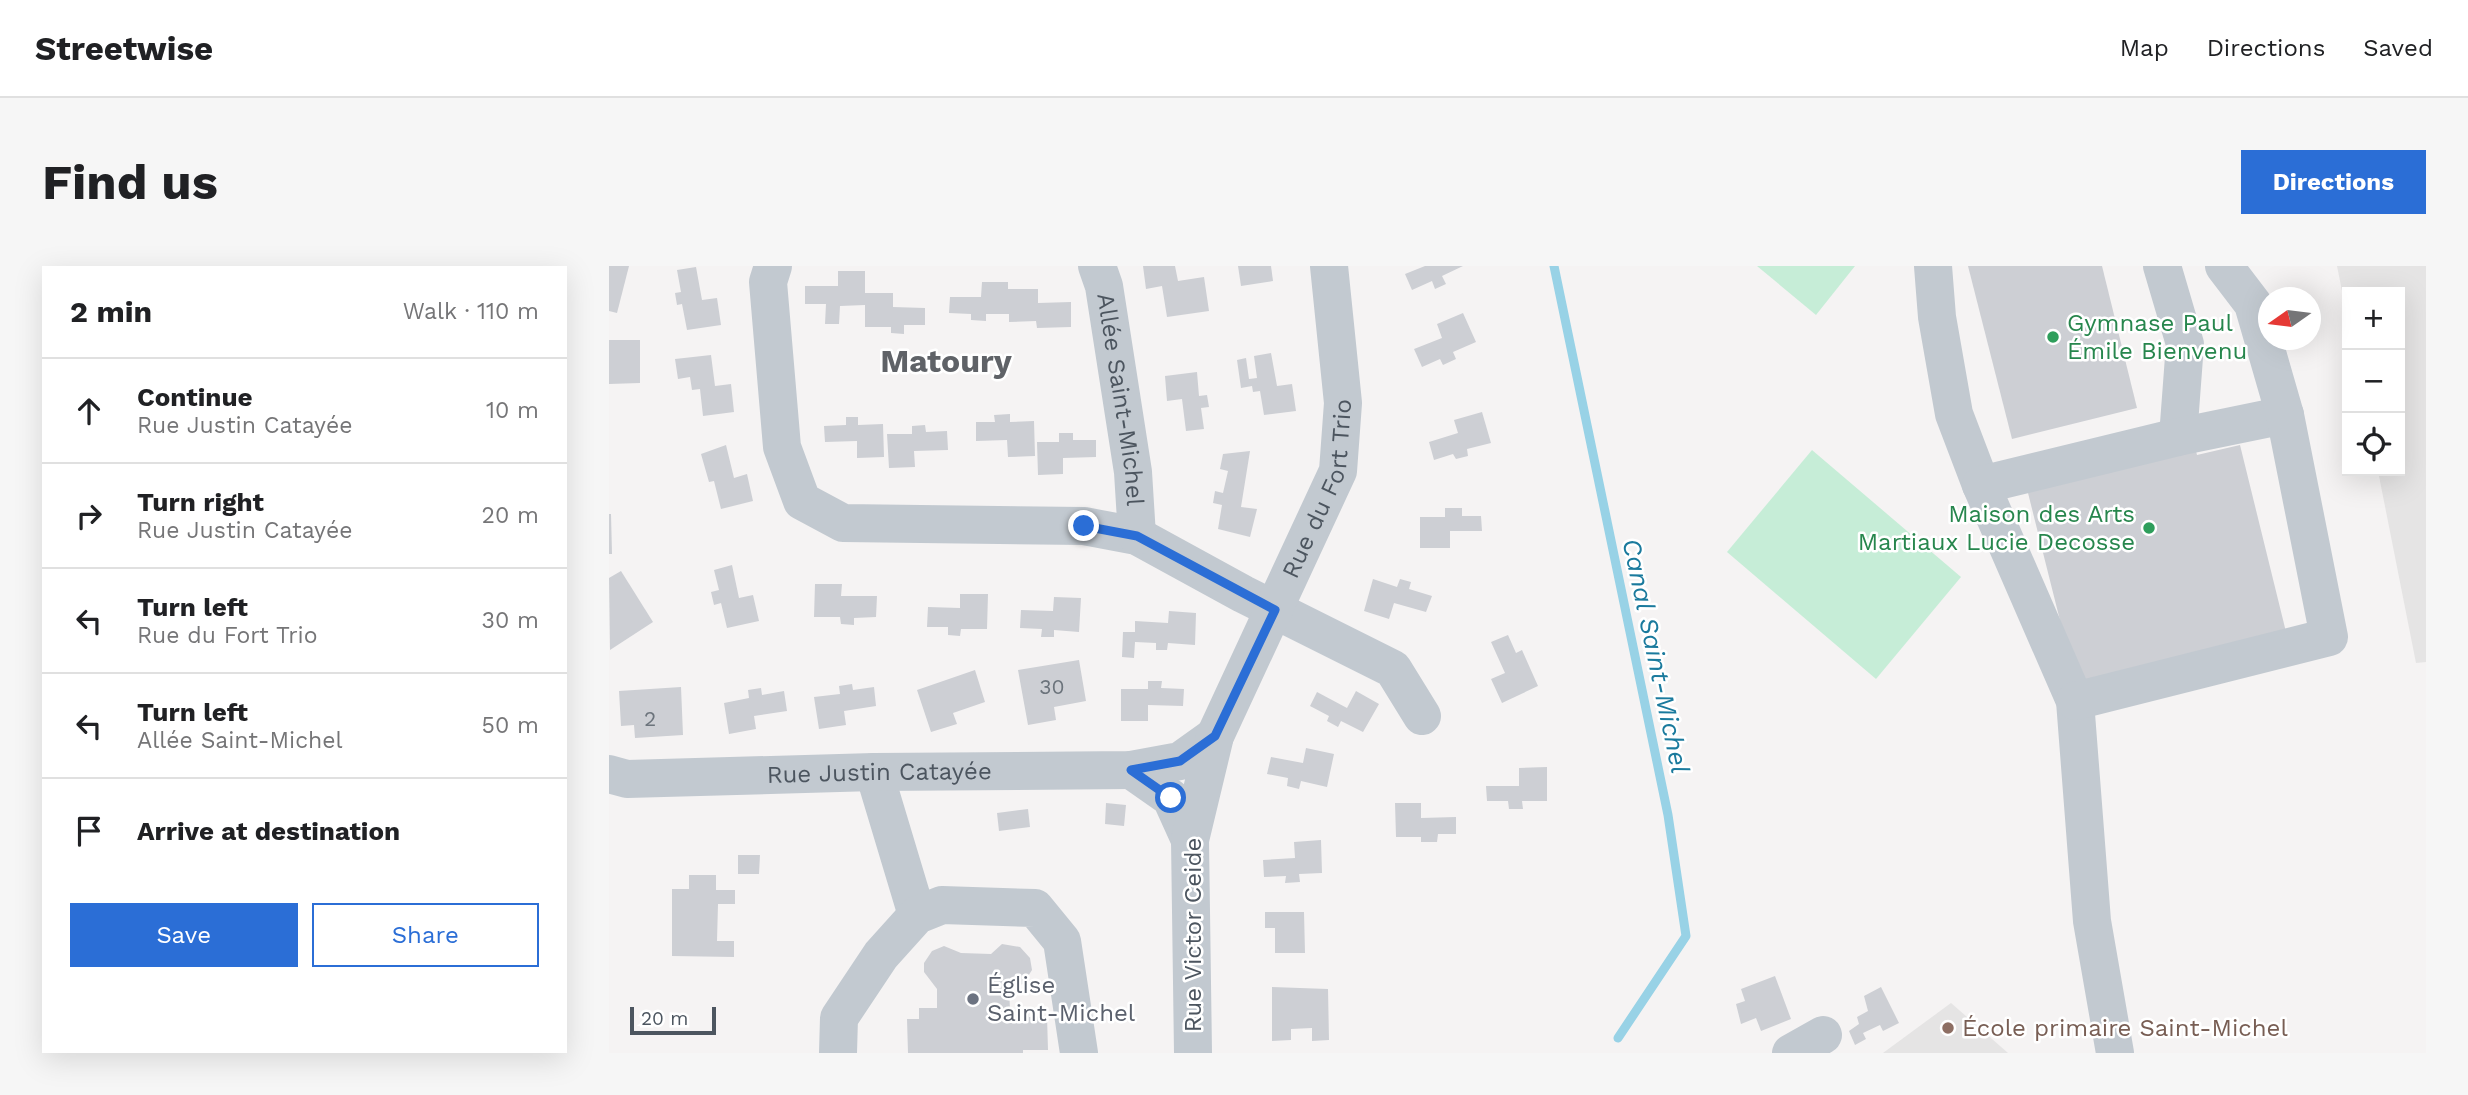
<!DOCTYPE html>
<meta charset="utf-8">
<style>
body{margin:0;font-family:"Work Sans",sans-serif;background:#f6f6f6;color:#202124}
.controls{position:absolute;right:21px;top:21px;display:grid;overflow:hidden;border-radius:0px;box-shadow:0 7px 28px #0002}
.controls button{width:63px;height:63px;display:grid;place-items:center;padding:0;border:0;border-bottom:2px solid #e0e0e0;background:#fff;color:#202124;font:35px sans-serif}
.compass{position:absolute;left:1649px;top:21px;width:63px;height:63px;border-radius:50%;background:#fff;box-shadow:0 7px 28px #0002;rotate:256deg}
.scale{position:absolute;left:21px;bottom:18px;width:86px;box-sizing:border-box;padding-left:7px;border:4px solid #4c555f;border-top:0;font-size:19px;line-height:24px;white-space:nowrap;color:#4c555f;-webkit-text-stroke:5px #fff;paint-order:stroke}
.stop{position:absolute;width:21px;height:21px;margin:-16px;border:5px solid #2b6ed6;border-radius:50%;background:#fff}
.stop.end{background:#2b6ed6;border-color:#fff;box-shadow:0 2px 7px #0008}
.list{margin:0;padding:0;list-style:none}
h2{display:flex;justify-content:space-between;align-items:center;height:91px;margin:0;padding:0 28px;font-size:30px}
h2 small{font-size:23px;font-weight:400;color:#757577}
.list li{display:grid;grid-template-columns:46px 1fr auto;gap:21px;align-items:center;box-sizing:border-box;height:105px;padding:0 28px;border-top:2px solid #e0e0e0}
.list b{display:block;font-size:26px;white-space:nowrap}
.list p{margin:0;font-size:23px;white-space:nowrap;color:#757577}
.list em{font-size:23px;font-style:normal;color:#757577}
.actions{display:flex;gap:14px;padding:21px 28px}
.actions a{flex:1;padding:16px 0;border:2px solid #2b6ed6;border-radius:0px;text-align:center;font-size:24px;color:#2b6ed6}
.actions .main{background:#2b6ed6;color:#fff}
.icon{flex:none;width:38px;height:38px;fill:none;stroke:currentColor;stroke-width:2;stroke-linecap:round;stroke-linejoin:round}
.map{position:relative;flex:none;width:1817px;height:787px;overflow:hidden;border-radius:0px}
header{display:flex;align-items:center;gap:42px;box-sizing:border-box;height:98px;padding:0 35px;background:#fff;border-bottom:2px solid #e0e0e0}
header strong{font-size:33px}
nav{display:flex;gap:38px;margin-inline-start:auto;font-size:24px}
.intro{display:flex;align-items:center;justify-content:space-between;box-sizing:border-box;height:168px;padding:0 42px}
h1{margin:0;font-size:49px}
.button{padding:18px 32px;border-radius:0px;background:#2b6ed6;color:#fff;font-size:24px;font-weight:700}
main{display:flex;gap:42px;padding:0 42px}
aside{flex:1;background:#fff;border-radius:0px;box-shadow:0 7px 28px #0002}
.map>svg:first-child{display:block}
.education{fill:#e5e4e4}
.green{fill:#c6edd7}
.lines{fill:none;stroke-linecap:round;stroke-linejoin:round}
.stream{stroke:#98d2e6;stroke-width:9}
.building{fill:#cdcfd4}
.minor{stroke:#c2c9d0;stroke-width:38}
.route{stroke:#2b6ed6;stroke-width:9}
.leisure-dot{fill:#2e9e5b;stroke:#fff;stroke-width:2.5}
.worship-dot{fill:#6b7280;stroke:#fff;stroke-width:2.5}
.education-dot{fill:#8d6e63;stroke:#fff;stroke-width:2.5}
.labels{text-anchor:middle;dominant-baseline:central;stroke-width:5;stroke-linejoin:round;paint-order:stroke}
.number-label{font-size:21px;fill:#6c747c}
.leisure-label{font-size:24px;fill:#27864d;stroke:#fff;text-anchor:start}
.street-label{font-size:24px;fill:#4c555f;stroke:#fff}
.worship-label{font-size:24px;fill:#5b616d;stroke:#fff;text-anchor:start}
.education-label{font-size:24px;fill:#785e54;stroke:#fff;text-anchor:start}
.water-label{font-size:26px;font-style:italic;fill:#1a7a9d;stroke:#fff}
.district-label{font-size:32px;font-weight:bold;fill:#5f6267;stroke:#fff}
</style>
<header>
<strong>Streetwise</strong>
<nav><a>Map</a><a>Directions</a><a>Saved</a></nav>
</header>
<div class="intro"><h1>Find us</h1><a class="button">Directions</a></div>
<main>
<aside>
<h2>2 min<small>Walk · 110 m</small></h2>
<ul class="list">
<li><svg class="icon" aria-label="ahead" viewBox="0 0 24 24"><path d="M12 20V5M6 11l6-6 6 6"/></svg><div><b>Continue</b><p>Rue Justin Catayée</p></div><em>10 m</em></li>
<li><svg class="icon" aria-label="right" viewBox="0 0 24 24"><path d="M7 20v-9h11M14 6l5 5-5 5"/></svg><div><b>Turn right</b><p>Rue Justin Catayée</p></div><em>20 m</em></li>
<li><svg class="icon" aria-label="left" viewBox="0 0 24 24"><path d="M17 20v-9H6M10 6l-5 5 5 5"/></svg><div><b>Turn left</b><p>Rue du Fort Trio</p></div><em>30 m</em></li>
<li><svg class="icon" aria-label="left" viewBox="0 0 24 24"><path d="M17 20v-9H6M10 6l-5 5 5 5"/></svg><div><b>Turn left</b><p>Allée Saint-Michel</p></div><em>50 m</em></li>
<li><svg class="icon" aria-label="arrive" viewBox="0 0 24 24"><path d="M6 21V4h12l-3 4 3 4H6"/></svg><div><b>Arrive at destination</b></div></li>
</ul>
<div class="actions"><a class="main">Save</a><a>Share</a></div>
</aside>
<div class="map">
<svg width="1817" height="787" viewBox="0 0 1817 787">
<rect width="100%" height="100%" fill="#f5f3f3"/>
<g class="education">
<polygon points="1728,0 1817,0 1817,396 1807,397 1769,205 1791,205 1791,26 1738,26 1738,50"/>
<polygon points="1342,737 1399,787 1274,787"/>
</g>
<g class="green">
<polygon points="1148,0 1246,0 1207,49"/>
<polygon points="1203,184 1352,311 1267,413 1118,286"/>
</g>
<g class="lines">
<polyline class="stream" points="945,0 1059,549 1077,670 1009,772"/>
</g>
<g class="building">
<polygon points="0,0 20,0 8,47 0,45"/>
<polygon points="534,0 566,0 569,15 595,11 600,45 558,51 553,20 537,23"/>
<polygon points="629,0 662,0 664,15 632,20"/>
<polygon points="816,0 854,0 833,10 837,18 826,23 823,15 803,24 796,8"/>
<polygon points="1359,0 1493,0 1528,142 1403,173"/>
<polygon points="87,1 93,34 108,32 112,59 78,64 73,38 68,39 66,27 72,26 68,4"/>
<polygon points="229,5 256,5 256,27 284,27 284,41 316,42 316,59 295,59 295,68 282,67 282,61 256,61 256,39 231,40 230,58 216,58 217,38 196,38 196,20 229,20"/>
<polygon points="373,16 399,16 399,23 429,23 429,37 462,36 462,61 428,62 427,55 400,56 400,48 377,48 377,55 362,54 362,48 340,47 341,31 372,31"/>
<polygon points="854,47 867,76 844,86 847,93 834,99 831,93 813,101 805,83 833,72 828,58"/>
<polygon points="0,74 31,74 31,117 0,118"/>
<polygon points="662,87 668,120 683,118 687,145 655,149 651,125 644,126 643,120 632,122 628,94 637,92 640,113 648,112 645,90"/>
<polygon points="102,89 106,120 122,118 125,146 94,150 91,123 83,124 81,111 69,113 66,93"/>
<polygon points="588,106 590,130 598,129 600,141 592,142 595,163 577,165 573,133 558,135 556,110"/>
<polygon points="873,146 882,177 858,183 859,190 847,193 844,188 825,194 820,176 849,167 845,154"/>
<polygon points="401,148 401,156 425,155 426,190 399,191 398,174 367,175 367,156 386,156 385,149"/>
<polygon points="237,151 249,151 249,159 274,158 275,191 248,192 248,175 216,176 215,160 237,159"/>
<polygon points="316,159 317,166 338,165 339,184 305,185 306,201 280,202 278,168 303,168 303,160"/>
<polygon points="450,167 464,167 464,174 487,174 487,191 454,192 454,208 429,209 428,176 450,176"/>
<polygon points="1585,177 1588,189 1631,179 1678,370 1468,422 1417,219"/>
<polygon points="117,179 125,212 138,208 144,235 112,243 105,215 100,216 92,188"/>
<polygon points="641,185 632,241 648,243 641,271 609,263 613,239 604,237 606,225 614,227 619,205 611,203 614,188"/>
<polygon points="836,242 853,242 853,250 872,250 873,265 841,265 841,282 811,282 811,251 836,251"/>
<polygon points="0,248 2,248 3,288 0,288"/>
<polygon points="123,299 130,332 144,329 150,355 118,362 112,337 105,339 102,326 110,324 105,304"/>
<polygon points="12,305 44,356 1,384 0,312"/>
<polygon points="764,313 788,321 791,313 802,316 800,323 823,330 817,346 785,337 780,353 755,345"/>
<polygon points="206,318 233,318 232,330 268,330 267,351 245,352 245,359 232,358 231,351 205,351"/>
<polygon points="351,328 379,328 378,363 352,363 351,370 339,369 339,361 318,361 319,341 351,342"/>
<polygon points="445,331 472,332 470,366 445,364 445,371 432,371 433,363 411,362 412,344 444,345"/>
<polygon points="560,345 587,347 586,379 559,377 558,384 547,384 547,377 526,376 525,392 513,391 514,366 526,366 526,355 559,357"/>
<polygon points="899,369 907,387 913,384 929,420 893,437 882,413 896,407 882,376"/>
<polygon points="470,394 477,435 445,441 447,454 419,459 409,404"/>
<polygon points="366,404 376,436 344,447 348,458 322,466 308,424"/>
<polygon points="539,415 553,415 552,422 575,423 574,440 539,439 539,455 512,455 512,423 539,423"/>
<polygon points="243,418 244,424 265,421 267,440 235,445 237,459 210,463 205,431 231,428 230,420"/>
<polygon points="72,421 74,469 26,472 25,459 12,460 10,425"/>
<polygon points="152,422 153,429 175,425 178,445 145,450 147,463 120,468 115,437 140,432 139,424"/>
<polygon points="747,425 770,438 754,466 732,455 729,461 718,455 720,450 701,440 708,426 738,442"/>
<polygon points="697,482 725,488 718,521 692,515 690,523 678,520 679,512 658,508 662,491 694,497"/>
<polygon points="938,501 938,535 913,535 914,543 900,543 899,535 878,535 877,520 910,520 910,502"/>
<polygon points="497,537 517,539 515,560 496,558"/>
<polygon points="786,537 812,537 812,552 847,551 847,568 829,568 828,576 812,576 812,571 787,571"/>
<polygon points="419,543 421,561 390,565 388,547"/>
<polygon points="712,574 713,607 690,608 691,616 676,617 677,610 655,611 654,594 686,592 685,576"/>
<polygon points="129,589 151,589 150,608 129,608"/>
<polygon points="80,609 107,609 107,624 126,624 126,638 109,638 108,675 125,675 125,691 63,690 63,623 80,623"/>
<polygon points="656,646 695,646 696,687 666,687 666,662 656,662"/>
<polygon points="393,678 411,681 421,692 423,704 414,718 400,722 401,744 420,743 420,751 438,750 439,784 414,784 414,787 299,787 298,753 310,753 310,742 328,742 328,723 315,706 315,697 323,685 335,680 352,687 382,688"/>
<polygon points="1166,710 1182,753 1152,765 1147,752 1132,758 1127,738 1136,735 1132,723"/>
<polygon points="663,721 719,723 720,774 703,775 703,762 682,763 682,774 663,775"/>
<polygon points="1272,721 1290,757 1274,765 1271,759 1254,767 1257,773 1246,779 1240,765 1250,758 1248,751 1259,745 1255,730"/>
</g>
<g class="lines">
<g class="minor">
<polyline points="164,0 159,16 173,181 193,235 234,257 475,260 528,270 634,328 784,403 813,450"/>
<path id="s1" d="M 488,0 L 495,20 L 524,206 L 528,270"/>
<polyline points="1324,0 1328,51 1345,148 1372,219 1466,435 1483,655 1506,787"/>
<polyline points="1553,0 1576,78 1569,171"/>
<polyline points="1372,219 1569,171 1676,149"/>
<polyline points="1466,435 1720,371 1676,149 1644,38 1615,0"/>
<polyline points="522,504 562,532 581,574"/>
<polyline points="265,506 308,649"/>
<path id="s2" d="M 0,508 L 18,513 L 265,506 L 522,504 L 571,495 L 606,470"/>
<polyline points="229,787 230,752 272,689 308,649 333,639 426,642 453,675 470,787"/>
<path id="s3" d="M 584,787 L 581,574 L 606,470 L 729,205 L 734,137 L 720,0"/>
<polyline points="1182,787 1214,769"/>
</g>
</g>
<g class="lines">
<polyline class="route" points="475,260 528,270 666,344 606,470 571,495 522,504 562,532"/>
</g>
<g class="leisure-dot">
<circle cx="1444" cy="71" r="7"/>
<circle cx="1540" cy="262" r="7"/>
</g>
<circle class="worship-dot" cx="364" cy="733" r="7"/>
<circle class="education-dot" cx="1339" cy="762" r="7"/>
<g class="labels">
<g class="number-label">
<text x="443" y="420">30</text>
<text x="41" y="452">2</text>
</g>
<g class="leisure-label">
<text x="1458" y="57">Gymnase Paul<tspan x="1458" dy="28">Émile Bienvenu</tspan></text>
<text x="1526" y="248" text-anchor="end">Maison des Arts<tspan x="1526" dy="28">Martiaux Lucie Decosse</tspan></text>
</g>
<g class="street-label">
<text stroke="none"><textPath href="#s1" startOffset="136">Allée Saint-Michel</textPath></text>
<text stroke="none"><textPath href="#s3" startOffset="590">Rue du Fort Trio</textPath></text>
<text stroke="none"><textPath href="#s2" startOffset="271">Rue Justin Catayée</textPath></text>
<text transform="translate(584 669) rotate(-90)">Rue Victor Ceide</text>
</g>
<g class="worship-label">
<text x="378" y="719">Église<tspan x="378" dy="28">Saint-Michel</tspan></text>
</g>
<g class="education-label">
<text x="1353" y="762">École primaire Saint-Michel</text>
</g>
<g class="water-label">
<text transform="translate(1047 390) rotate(78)">Canal Saint-Michel</text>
</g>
<g class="district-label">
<text x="337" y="95">Matoury</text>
</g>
</g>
</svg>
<div class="controls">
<button>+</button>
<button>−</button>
<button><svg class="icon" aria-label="locate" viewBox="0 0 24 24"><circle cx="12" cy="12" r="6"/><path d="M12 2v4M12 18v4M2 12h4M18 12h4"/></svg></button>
</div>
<svg class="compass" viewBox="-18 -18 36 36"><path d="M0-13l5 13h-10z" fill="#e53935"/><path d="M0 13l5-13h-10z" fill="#757577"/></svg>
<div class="scale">20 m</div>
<div class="stop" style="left:562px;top:532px"></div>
<div class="stop end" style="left:475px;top:260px"></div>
</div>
</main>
